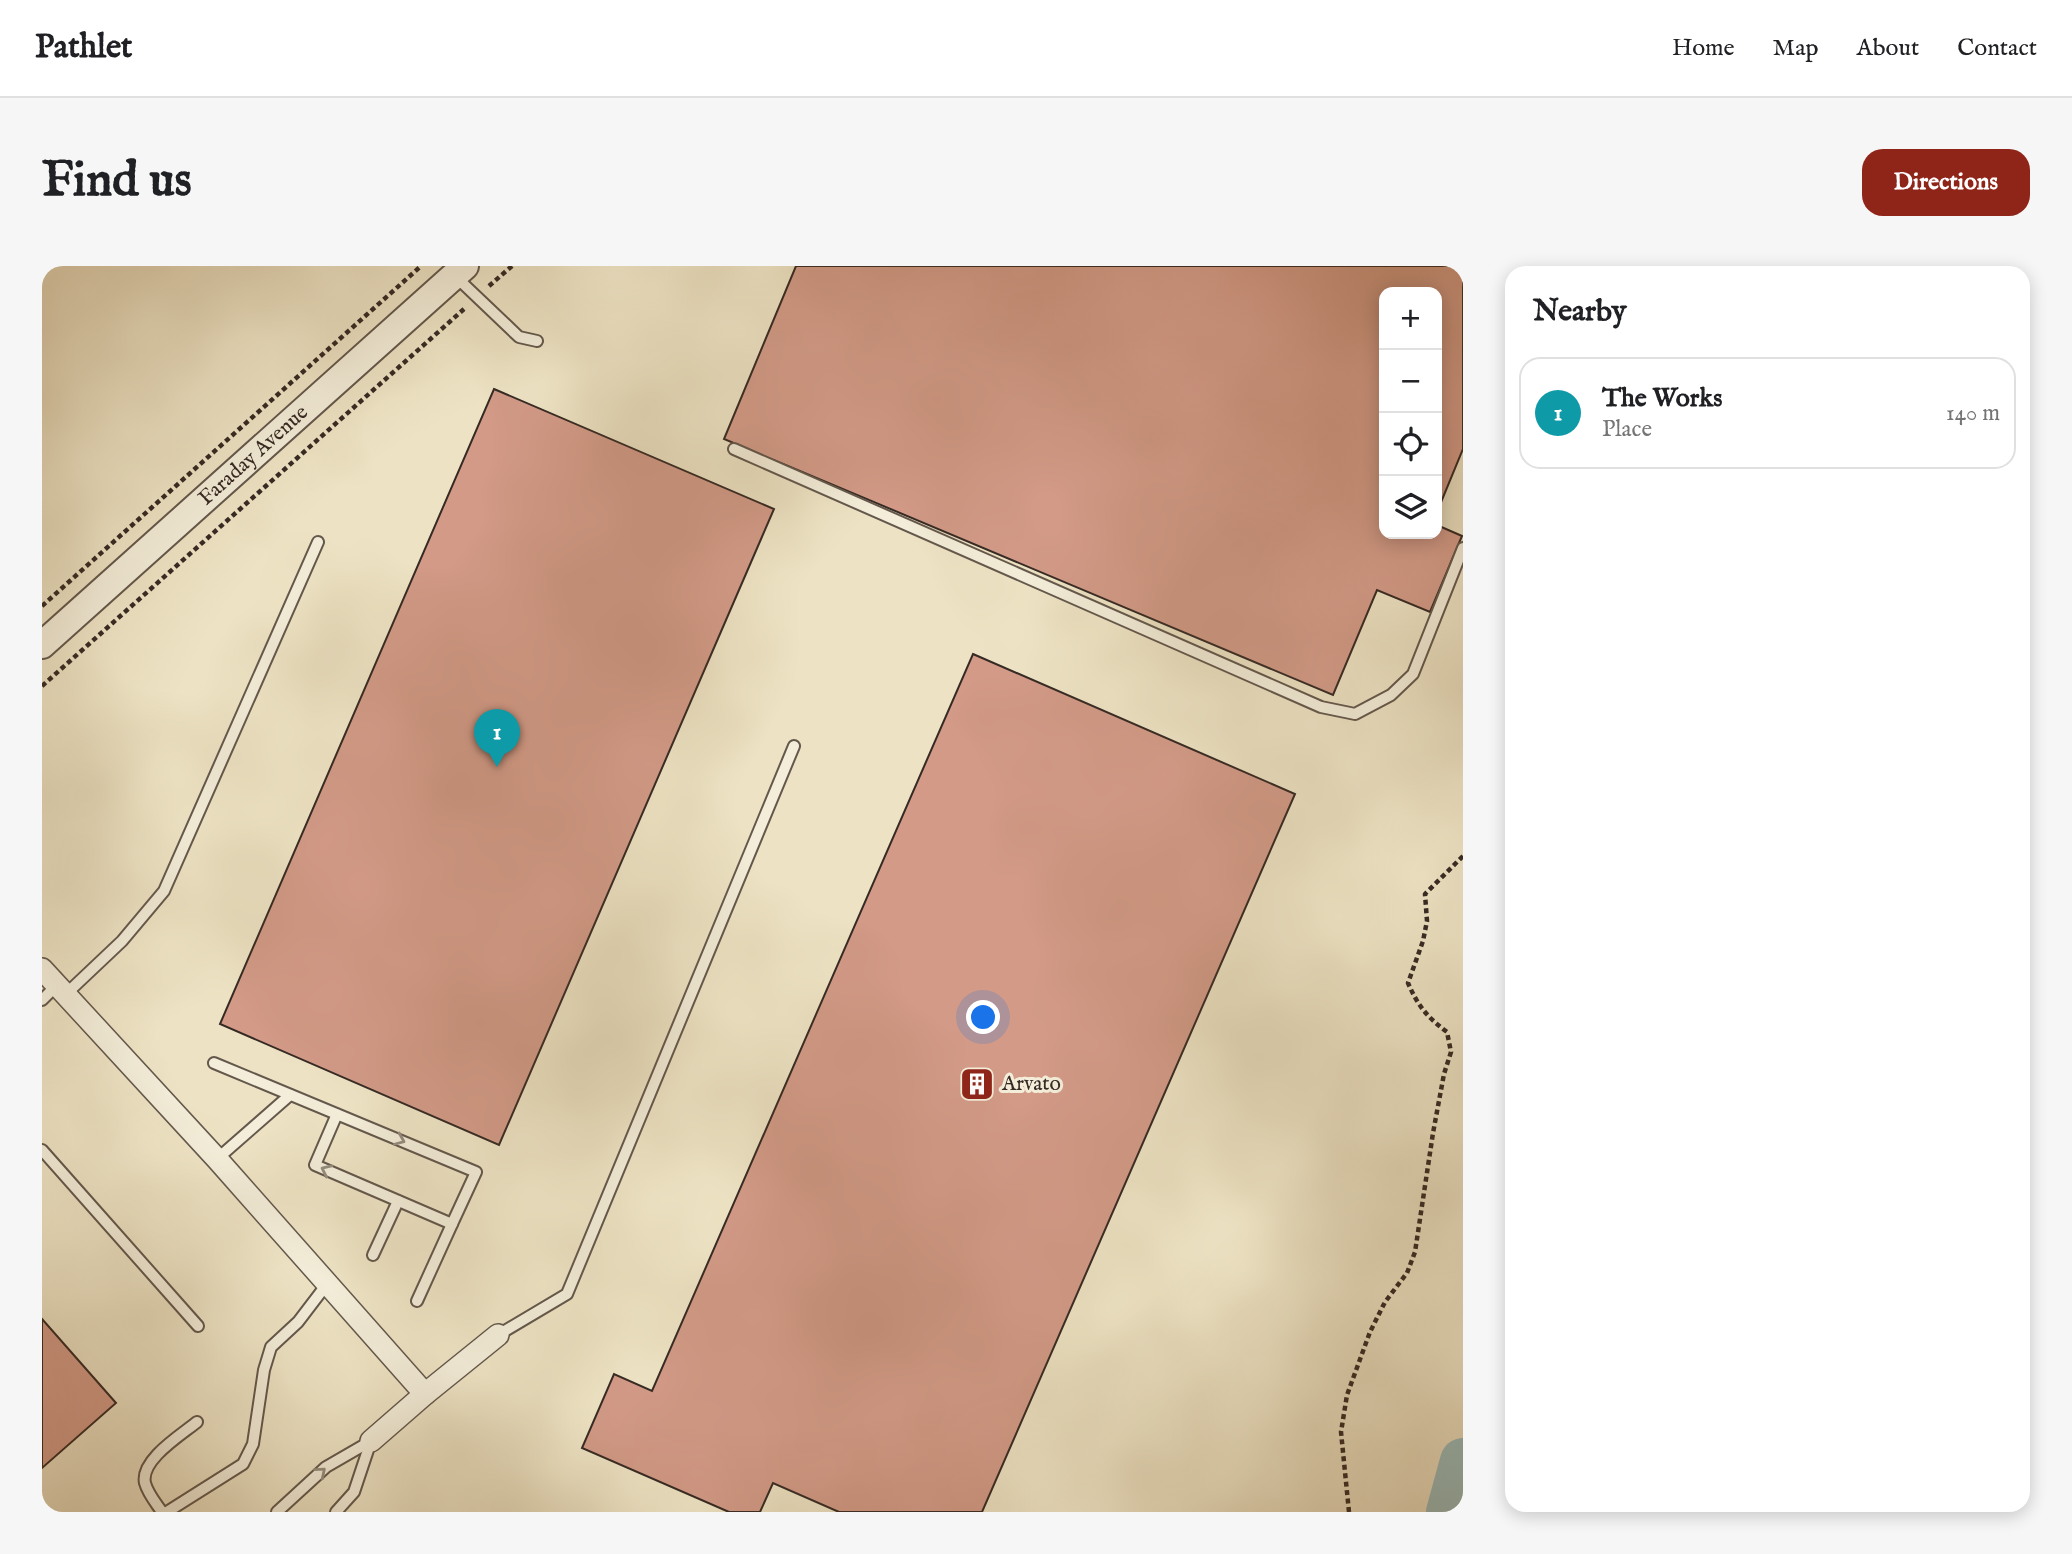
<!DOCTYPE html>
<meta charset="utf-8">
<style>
body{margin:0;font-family:"IM FELL English",serif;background:#f6f6f6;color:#202124}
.controls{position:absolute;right:21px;top:21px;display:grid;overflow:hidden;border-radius:14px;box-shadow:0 4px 18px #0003}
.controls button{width:63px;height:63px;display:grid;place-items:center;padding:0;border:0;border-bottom:2px solid #e0e0e0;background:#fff;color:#202124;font:35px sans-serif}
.you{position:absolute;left:942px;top:752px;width:24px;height:24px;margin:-18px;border:5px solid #fff;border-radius:50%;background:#1a73e8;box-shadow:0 0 0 10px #1a73e833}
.badge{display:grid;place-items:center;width:46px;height:46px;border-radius:50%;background:#8f2418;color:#fff;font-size:23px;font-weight:700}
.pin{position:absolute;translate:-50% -58px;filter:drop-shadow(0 2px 4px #0008)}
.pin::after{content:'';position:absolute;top:37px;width:24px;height:21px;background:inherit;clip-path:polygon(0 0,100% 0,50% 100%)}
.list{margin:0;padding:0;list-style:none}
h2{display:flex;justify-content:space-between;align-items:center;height:91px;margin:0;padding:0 28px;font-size:30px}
h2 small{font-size:23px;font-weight:400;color:#757577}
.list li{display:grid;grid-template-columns:46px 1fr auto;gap:21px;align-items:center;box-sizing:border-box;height:112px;margin:0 14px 14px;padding:0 14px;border:2px solid #e0e0e0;border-radius:21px}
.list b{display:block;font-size:26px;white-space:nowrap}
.list p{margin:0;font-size:23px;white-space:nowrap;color:#757577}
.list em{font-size:23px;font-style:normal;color:#757577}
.icon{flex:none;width:38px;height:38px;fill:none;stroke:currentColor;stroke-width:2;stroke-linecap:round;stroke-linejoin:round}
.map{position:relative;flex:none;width:1421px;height:1246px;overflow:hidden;border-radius:21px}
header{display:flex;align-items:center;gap:42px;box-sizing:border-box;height:98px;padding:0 35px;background:#fff;border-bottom:2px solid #e0e0e0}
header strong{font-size:33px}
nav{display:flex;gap:38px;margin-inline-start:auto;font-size:24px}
.intro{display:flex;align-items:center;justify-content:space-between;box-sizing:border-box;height:168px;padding:0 42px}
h1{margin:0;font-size:49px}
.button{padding:18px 32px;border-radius:21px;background:#8f2418;color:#fff;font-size:24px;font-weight:700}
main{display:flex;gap:42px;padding:0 42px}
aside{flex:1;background:#fff;border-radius:21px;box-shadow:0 4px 18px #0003}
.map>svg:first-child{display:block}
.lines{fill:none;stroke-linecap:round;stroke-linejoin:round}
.river{stroke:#9bbdbc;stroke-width:46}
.building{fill:#d29a87;stroke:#362a24;stroke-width:2}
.service-casing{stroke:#64584c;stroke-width:14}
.minor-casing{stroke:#64584c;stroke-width:24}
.tertiary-casing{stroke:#64584c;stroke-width:30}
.path{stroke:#362a24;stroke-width:4.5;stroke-dasharray:5 3.5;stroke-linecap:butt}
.service{stroke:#f3edd9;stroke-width:10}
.minor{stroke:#f3edd9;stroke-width:21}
.tertiary{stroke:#f3edd9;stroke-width:26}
.oneway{stroke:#948c7e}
.labels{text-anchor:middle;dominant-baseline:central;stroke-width:6;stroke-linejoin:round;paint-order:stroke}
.street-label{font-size:21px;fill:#362a24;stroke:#f3edd9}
.poi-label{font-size:21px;fill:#362a24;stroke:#f3edd9;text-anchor:start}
</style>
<header>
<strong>Pathlet</strong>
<nav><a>Home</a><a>Map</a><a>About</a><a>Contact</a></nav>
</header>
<div class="intro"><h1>Find us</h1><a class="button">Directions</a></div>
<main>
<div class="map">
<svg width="1421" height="1246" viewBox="0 0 1421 1246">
<rect width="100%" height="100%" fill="#ede3c4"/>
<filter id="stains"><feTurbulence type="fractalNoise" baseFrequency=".00286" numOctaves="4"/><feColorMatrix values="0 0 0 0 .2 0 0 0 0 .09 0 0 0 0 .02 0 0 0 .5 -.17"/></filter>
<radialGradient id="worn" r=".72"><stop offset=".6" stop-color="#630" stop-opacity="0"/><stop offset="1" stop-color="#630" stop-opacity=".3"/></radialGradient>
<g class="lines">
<polyline class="river" points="1407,1246 1421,1195"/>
</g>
<g class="building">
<polygon points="754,0 1421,0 1421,183 1395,246 1395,26 1342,26 1342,268 1395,268 1395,259 1420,270 1388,346 1335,324 1291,429 682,173"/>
<polygon points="452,123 732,243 457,879 178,758"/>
<polygon points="931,388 1253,528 940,1246 797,1246 731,1217 718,1246 687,1246 540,1182 572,1108 610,1125"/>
<polygon points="0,1053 74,1137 0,1202"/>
</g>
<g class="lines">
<g class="service-casing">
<g id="service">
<polyline points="413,10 477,71 495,75"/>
<polyline points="692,183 1279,441 1313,448 1349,429 1371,408 1421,282"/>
<polyline points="24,728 80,675 122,625 276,276"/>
<polyline points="0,734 15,719"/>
<polyline points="172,797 434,906 410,958 273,899 295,848"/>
<polyline points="0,884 156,1060"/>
<polyline points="175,893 248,829"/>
<polyline points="331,989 356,935"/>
<polyline points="375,1035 410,958"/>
<polyline points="456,1069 525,1028 752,480"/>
<path d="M 120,1246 C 114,1237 106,1228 103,1217 C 98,1194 139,1169 155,1156"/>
<polyline points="125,1246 201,1198 211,1178 222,1104 229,1081 256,1056 285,1018"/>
<polyline points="235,1246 284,1201 329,1175"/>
<polyline points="294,1246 312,1226 329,1175"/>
</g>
</g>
<g class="minor-casing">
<g id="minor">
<polyline points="0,703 175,893 383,1128"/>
<polyline points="329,1175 383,1128 456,1069"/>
</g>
</g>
<g class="tertiary-casing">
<g id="tertiary">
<path id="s1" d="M 0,379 L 423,0"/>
</g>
</g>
<g class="path">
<polyline points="447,20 470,0"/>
<polyline points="0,340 379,0"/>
<polyline points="0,420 422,43"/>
<path d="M 1307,1246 L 1299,1166 L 1305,1129 L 1328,1066 L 1343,1036 L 1365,1007 L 1373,986 L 1391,867 L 1402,808 L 1409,786 L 1405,766 C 1385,751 1376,740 1366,717 L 1381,675 L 1385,655 L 1383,628 L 1421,590"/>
</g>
<use href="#service" class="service"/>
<use href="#minor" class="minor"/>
<use href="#tertiary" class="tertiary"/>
</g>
<defs><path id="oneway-chevron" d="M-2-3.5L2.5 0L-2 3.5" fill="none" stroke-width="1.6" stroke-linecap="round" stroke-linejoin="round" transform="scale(1.75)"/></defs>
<g class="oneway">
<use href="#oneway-chevron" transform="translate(358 874) rotate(23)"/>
<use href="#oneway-chevron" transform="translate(284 904) rotate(-155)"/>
<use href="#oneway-chevron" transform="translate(279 1206) rotate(-40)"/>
</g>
<defs>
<g id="building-square" transform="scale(1.75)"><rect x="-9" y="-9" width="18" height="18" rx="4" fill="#8f2418" stroke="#f3edd9"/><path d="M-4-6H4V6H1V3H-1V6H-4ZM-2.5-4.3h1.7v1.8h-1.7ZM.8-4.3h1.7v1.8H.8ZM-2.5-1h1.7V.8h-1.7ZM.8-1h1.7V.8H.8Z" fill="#fff"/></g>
</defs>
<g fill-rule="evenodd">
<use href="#building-square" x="935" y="818"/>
</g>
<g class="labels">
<g class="street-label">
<text stroke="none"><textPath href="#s1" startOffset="284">Faraday Avenue</textPath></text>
</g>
<g class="poi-label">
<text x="960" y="818">Arvato</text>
</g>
</g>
<rect width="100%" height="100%" filter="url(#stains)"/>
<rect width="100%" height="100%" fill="url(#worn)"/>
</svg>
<div class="controls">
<button>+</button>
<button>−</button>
<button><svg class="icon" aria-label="locate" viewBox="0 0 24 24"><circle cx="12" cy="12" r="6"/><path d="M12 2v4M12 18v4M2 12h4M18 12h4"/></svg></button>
<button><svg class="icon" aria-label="layers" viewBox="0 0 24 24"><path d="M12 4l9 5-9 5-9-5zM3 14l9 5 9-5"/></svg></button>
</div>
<div class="you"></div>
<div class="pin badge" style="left:455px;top:501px;background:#0f9aa8">1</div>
</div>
<aside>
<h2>Nearby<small></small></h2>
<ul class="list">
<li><span class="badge" style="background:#0f9aa8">1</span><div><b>The Works</b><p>Place</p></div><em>140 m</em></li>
</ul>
</aside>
</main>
